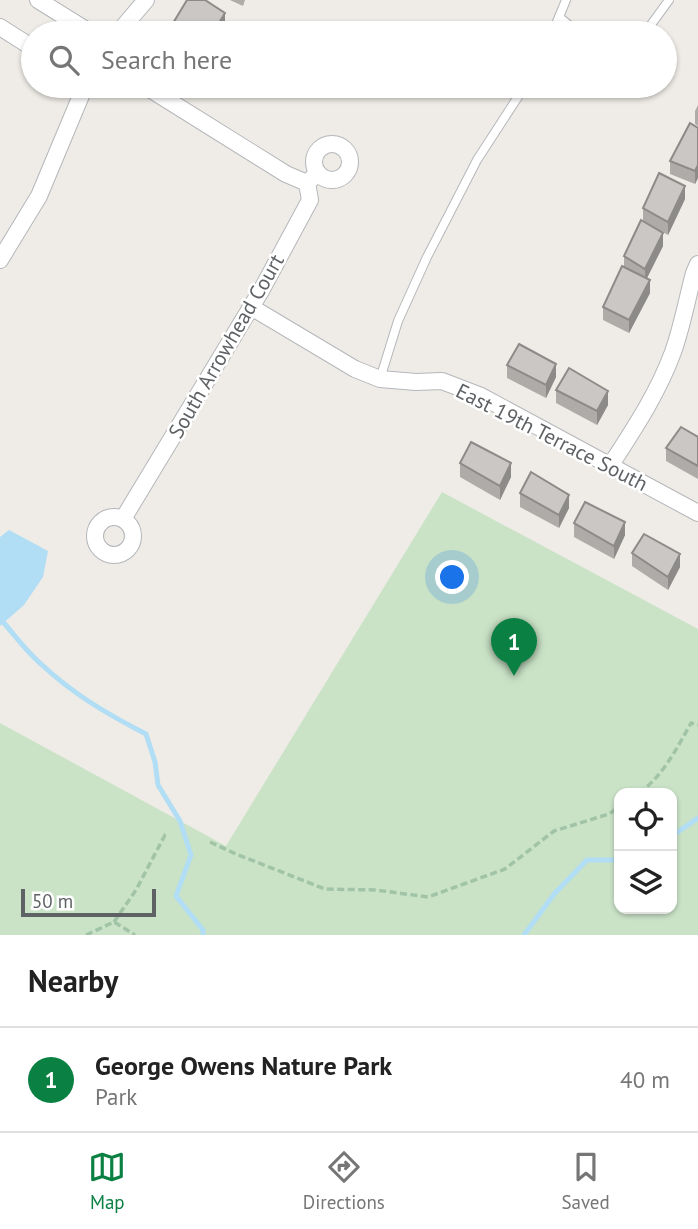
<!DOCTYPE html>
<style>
body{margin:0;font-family:"PT Sans",sans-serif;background:#f6f6f6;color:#222}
.controls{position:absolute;right:21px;bottom:21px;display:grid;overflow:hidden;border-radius:14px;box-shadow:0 2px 5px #0004}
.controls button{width:63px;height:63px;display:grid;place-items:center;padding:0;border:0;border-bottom:2px solid #e0e0e0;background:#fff;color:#222;font:35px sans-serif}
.scale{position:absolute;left:21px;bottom:18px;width:135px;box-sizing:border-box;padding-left:7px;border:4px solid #5f6265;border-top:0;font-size:19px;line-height:24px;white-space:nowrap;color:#5f6265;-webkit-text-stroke:5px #fff;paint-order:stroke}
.you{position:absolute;left:453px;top:578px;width:24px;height:24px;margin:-18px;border:5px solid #fff;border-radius:50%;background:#1a73e8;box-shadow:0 0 0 10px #1a73e833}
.badge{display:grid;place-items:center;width:46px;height:46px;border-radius:50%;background:#0b8043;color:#fff;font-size:23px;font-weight:700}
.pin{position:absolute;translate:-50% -58px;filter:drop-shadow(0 2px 4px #0008)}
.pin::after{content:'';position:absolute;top:37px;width:24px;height:21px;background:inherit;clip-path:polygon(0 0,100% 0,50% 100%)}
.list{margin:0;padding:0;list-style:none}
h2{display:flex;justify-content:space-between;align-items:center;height:91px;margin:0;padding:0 28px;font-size:30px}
h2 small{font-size:23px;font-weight:400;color:#767676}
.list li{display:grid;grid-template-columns:46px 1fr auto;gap:21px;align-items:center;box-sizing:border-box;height:105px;padding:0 28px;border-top:2px solid #e0e0e0}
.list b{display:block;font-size:26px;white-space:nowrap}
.list p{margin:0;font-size:23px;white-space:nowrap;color:#767676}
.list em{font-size:23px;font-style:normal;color:#767676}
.icon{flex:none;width:38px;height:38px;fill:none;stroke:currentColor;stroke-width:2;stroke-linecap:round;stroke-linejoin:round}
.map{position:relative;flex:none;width:698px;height:935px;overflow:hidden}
.search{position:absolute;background:#fff;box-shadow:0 2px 5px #0004;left:21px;right:21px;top:21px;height:77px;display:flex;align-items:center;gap:18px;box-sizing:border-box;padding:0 24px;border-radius:38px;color:#767676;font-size:26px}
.sheet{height:196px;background:#fff}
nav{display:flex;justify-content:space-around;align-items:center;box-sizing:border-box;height:98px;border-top:2px solid #e0e0e0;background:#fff;font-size:19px;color:#767676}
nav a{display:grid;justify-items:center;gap:4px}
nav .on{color:#0b8043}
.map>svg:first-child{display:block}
.green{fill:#cae3c7;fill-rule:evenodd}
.water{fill:#b1def5}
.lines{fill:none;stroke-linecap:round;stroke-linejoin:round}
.stream{stroke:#b1def5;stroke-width:5}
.lane-casing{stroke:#b4b7ba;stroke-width:10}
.street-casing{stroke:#b4b7ba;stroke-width:18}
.path{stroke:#a1c3a7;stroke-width:3.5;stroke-dasharray:7 3.5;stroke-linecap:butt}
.lane{stroke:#fff;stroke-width:8}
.street{stroke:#fff;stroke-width:16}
.wall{fill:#aeaba9}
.shaded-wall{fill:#8d8b89}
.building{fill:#cac7c4;stroke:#8d8b89;stroke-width:2}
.labels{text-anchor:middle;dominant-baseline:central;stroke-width:5;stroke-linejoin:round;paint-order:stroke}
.street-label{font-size:21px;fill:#5f6265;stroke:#fff}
</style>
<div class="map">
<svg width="698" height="935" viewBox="0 0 698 935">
<rect width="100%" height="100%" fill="#efece7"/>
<path class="green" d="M 442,492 L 698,629 L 698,935 L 0,935 L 0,723 L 226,846 ZM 619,793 L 672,793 L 672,909 L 619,909 Z"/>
<polygon class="water" points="9,530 48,551 43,577 24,605 0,626 0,537"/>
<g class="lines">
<g class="stream">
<path d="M 4,623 C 16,637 27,652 41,664 C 73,694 107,714 146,734 L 155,762 L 158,785 L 180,821 L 191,855 L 176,896 L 203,930 L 203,935"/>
<polyline points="672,836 698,818"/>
<polyline points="524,935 555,893 587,860 619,860"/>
</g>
<g class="lane-casing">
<g id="lane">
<polyline points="566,0 559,17 579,33"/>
<polyline points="552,33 559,17"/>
<polyline points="645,33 669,0"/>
<polyline points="380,379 398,321 427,257 477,160 525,86"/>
</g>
</g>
<g class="street-casing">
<g id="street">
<polyline points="38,0 91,33"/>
<polyline points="0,27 33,48"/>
<polyline points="118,33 146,0"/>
<polyline points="145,86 286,174 307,183"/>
<circle cx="332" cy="162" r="18"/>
<polyline points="0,260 39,196 85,86"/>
<polyline points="251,307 355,369 380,379 416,382 442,381 481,396 698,513"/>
<path d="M 610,466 C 634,429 658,393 673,352 C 682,327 687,299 694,273 L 698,264"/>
<circle cx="114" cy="536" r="19"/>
<polyline points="123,519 262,289 310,200 307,183 318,173"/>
</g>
</g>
<g class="path">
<path d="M 639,793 C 663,776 677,748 691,723 L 698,725"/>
<polyline points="210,842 236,854 325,889 376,890 428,897 505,869 554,831 609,814 619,807"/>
<polyline points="114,922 136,890 165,835 169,835"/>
<polyline points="86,935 114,922 135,935"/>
</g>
<use href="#lane" class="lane"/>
<use href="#street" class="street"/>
</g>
<g class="wall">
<polygon points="230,0 245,0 243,6"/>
<polygon points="698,105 698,126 695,124 695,111"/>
<polygon points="698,128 698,178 695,184 670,174 670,161"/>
<polygon points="685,199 668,235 643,221 643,208"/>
<polygon points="663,246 647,278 650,293 629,333 603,320 603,307 624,266 624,256"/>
<polygon points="507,365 556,377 546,398 507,378"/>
<polygon points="556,390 608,405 597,425 556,403"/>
<polygon points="698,437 698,479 666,461 666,448"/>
<polygon points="460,463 511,477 500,500 460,477"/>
<polygon points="520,493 569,508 559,528 520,507"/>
<polygon points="574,523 625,535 614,559 574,537"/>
<polygon points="632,553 680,567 668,590 632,566"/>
</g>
<g class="shaded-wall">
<polygon points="225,13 225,26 221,33 213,33"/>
<polygon points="698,165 698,178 695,184 695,171"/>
<polygon points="685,186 685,199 668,235 668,222"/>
<polygon points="663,233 663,246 645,282 645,269"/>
<polygon points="650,280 650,293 629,333 629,320"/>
<polygon points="556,364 556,377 546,398 546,385"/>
<polygon points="608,391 608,405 597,425 597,411"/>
<polygon points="511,463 511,477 500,500 500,486"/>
<polygon points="569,495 569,508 559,528 559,515"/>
<polygon points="625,522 625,535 614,559 614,546"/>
<polygon points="680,554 680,567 668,590 668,577"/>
</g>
<g class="building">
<polygon points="187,0 205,0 225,13 213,33 167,33"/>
<polygon points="690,123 698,128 698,165 695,171 670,161"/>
<polygon points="659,173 685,186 668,222 643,208"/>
<polygon points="641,220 663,233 645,269 624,256"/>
<polygon points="622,266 650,280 629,320 603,307"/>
<polygon points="519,344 556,364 546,385 507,365"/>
<polygon points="569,368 608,391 597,411 556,390"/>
<polygon points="681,427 698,437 698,466 666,448"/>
<polygon points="471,442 511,463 500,486 460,463"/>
<polygon points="531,472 569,495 559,515 520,493"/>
<polygon points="585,502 625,522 614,546 574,523"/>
<polygon points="644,534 680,554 668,577 632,553"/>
</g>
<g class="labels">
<g class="street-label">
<text transform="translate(226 346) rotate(-60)">South Arrowhead Court</text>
<text transform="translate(552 437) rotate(27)">East 19th Terrace South</text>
</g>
</g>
</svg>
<div class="controls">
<button><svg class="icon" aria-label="locate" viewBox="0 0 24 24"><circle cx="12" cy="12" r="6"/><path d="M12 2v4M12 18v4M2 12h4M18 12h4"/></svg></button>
<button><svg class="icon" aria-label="layers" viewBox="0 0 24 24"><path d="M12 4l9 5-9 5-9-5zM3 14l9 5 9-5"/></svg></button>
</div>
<div class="scale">50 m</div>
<div class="you"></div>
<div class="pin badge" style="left:514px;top:676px">1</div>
<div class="search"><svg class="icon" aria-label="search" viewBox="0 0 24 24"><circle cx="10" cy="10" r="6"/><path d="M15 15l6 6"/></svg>Search here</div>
</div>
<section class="sheet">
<h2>Nearby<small></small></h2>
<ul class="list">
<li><span class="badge">1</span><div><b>George Owens Nature Park</b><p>Park</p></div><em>40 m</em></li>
</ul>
</section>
<nav>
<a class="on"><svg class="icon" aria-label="map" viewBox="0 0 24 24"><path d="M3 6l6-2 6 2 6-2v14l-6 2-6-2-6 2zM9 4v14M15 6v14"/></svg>Map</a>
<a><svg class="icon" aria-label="directions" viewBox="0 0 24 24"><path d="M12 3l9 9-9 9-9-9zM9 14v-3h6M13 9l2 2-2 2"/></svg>Directions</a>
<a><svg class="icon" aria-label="saved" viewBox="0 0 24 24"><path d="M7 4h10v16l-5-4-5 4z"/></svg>Saved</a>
</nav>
